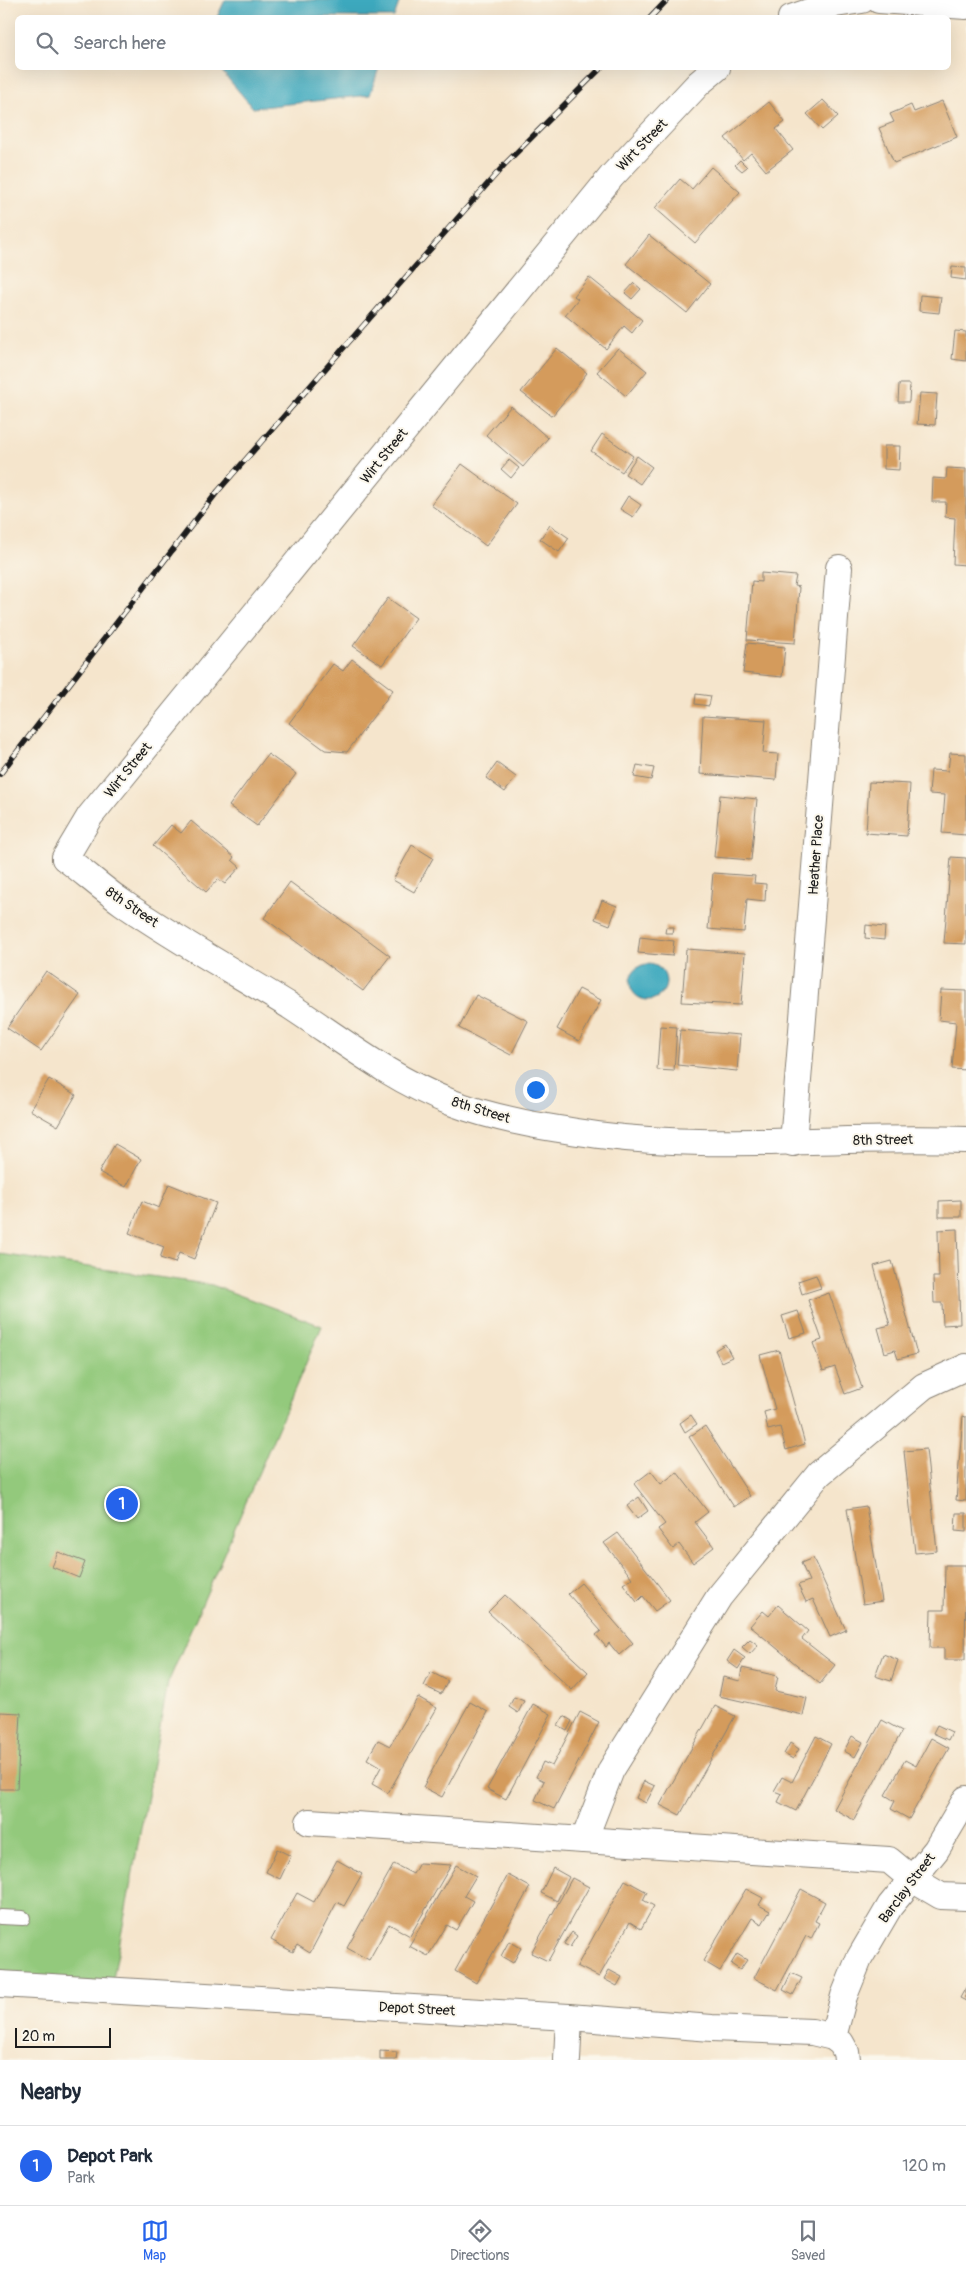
<!DOCTYPE html>
<style>
body{margin:0;font-family:Pangolin,sans-serif;background:#f6f6f7;color:#1f2937}
.scale{position:absolute;left:15px;bottom:12px;width:96px;box-sizing:border-box;padding-left:5px;border:2px solid #1c1c1c;border-top:0;font-size:14px;line-height:18px;white-space:nowrap;color:#1c1c1c;-webkit-text-stroke:4px #fbf7ec;paint-order:stroke}
.you{position:absolute;left:535px;top:1089px;width:18px;height:18px;margin:-12px;border:4px solid #fff;border-radius:50%;background:#1a73e8;box-shadow:0 0 0 8px #1a73e833}
.badge{display:grid;place-items:center;width:32px;height:32px;border-radius:50%;background:#2563eb;color:#fff;font-size:16px;font-weight:700}
.pin{position:absolute;translate:-50% -50%;border:2px solid #fff;box-shadow:0 1px 5px #0006}
.list{margin:0;padding:0;list-style:none}
h2{display:flex;justify-content:space-between;align-items:center;height:65px;margin:0;padding:0 20px;font-size:21px}
h2 small{font-size:16px;font-weight:400;color:#747a83}
.list li{display:grid;grid-template-columns:32px 1fr auto;gap:15px;align-items:center;box-sizing:border-box;height:80px;padding:0 20px;border-top:1px solid #e0e1e3}
.list b{display:block;font-size:19px;white-space:nowrap}
.list p{margin:0;font-size:16px;white-space:nowrap;color:#747a83}
.list em{font-size:16px;font-style:normal;color:#747a83}
.icon{flex:none;width:28px;height:28px;fill:none;stroke:currentColor;stroke-width:2;stroke-linecap:round;stroke-linejoin:round}
.map{position:relative;flex:none;width:966px;height:2060px;overflow:hidden}
.search{position:absolute;background:#fff;box-shadow:0 5px 20px #0002;left:15px;right:15px;top:15px;height:55px;display:flex;align-items:center;gap:12px;box-sizing:border-box;padding:0 18px;border-radius:8px;color:#747a83;font-size:19px}
.sheet{height:145px;background:#fff}
nav{display:flex;justify-content:space-around;align-items:center;box-sizing:border-box;height:70px;border-top:1px solid #e0e1e3;background:#fff;font-size:14px;color:#747a83}
nav a{display:grid;justify-items:center;gap:2px}
nav .on{color:#2563eb}
.map>svg:first-child{display:block}
.green{fill:#93c97b;stroke:#58724c}
.water{fill:#3ea9be;stroke:#2d626d}
.building{fill:#d49b5c}
.lines{fill:none;stroke-linecap:round;stroke-linejoin:round}
.service-casing{stroke:#888074;stroke-width:16}
.minor-casing{stroke:#888074;stroke-width:28}
.service{stroke:#fff;stroke-width:14}
.minor{stroke:#fff;stroke-width:26}
.rail-casing{stroke:#1c1c1c;stroke-width:5.5}
.rail{stroke:#fbf7ec;stroke-width:4;stroke-dasharray:11;stroke-linecap:butt}
.labels{text-anchor:middle;dominant-baseline:central;stroke-width:4;stroke-linejoin:round;paint-order:stroke}
.street-label{font-size:14px;fill:#1c1c1c;stroke:#fbf7ec}
</style>
<div class="map">
<svg width="966" height="2060" viewBox="0 0 966 2060">
<rect width="100%" height="100%" fill="#fbf7ec"/>
<filter id="ink" filterUnits="userSpaceOnUse"><feTurbulence type="fractalNoise" baseFrequency=".02" numOctaves="2"/><feDisplacementMap in="SourceGraphic" scale="10" xChannelSelector="R" yChannelSelector="G"/><feConvolveMatrix kernelMatrix="1 2 1 2 8 2 1 2 1" color-interpolation-filters="sRGB"/></filter>
<filter id="wash" filterUnits="userSpaceOnUse"><feTurbulence type="fractalNoise" baseFrequency=".0096" numOctaves="4" result="noise"/><feDisplacementMap in="SourceGraphic" scale="20" xChannelSelector="R" yChannelSelector="G"/><feGaussianBlur stdDeviation="1.12" result="paint"/><feColorMatrix in="noise" values="0 0 0 0 0 0 0 0 0 0 0 0 0 0 0 0 0 1.4 0 .05"/><feComposite in="paint" operator="in"/></filter>
<g filter="url(#wash)">
<rect width="100%" height="100%" fill="#f5e5cc"/>
<polygon class="green" points="0,1254 212,1285 322,1326 168,1683 111,1990 0,1984"/>
<g class="water">
<polygon points="225,0 400,0 394,17 217,17"/>
<polygon points="219,68 379,68 370,95 253,108"/>
<circle cx="648" cy="982" r="18"/>
</g>
<g id="blocks">
<g class="building">
<polygon points="823,100 838,116 822,130 807,114"/>
<polygon points="942,101 957,137 894,163 879,128 894,122 890,114 911,105 914,112"/>
<polygon points="769,102 785,122 776,129 793,150 766,171 751,153 743,160 725,138"/>
<polygon points="740,160 747,167 742,171 735,165"/>
<polygon points="711,167 740,192 695,243 655,208 680,179 692,189"/>
<polygon points="649,235 710,284 687,313 626,264"/>
<polygon points="952,267 966,268 966,280 951,278"/>
<polygon points="589,277 642,320 632,333 624,326 606,349 565,315 578,299 574,296"/>
<polygon points="634,283 641,289 632,299 625,293"/>
<polygon points="920,295 941,297 939,313 919,311"/>
<polygon points="955,331 966,332 966,361 952,359"/>
<polygon points="557,348 587,373 552,416 521,392"/>
<polygon points="618,348 647,371 626,396 597,372"/>
<polygon points="899,384 910,384 909,402 898,402"/>
<polygon points="920,393 937,394 935,425 917,424"/>
<polygon points="511,406 548,438 523,467 486,435"/>
<polygon points="602,434 633,456 622,472 591,451"/>
<polygon points="884,446 900,446 899,470 884,469"/>
<polygon points="637,456 652,467 640,484 625,474"/>
<polygon points="509,460 519,468 511,478 501,469"/>
<polygon points="462,464 517,504 486,546 431,505"/>
<polygon points="947,468 966,469 966,565 953,564 955,518 945,517 946,502 932,502 933,478 946,479"/>
<polygon points="628,496 641,505 633,517 620,509"/>
<polygon points="550,525 569,538 559,552 540,539"/>
<polygon points="761,573 796,576 794,586 799,587 795,643 747,640 752,581 761,582"/>
<polygon points="388,598 416,618 382,665 353,646"/>
<polygon points="747,643 785,647 782,677 743,673"/>
<polygon points="352,659 393,690 347,752 325,750 289,723 333,664 343,671"/>
<polygon points="696,694 711,696 709,706 695,704"/>
<polygon points="703,716 766,720 763,753 778,754 776,780 700,774"/>
<polygon points="950,753 966,754 966,835 942,833 945,795 929,794 931,770 948,771"/>
<polygon points="268,754 296,774 257,826 229,806"/>
<polygon points="497,763 516,777 505,792 486,778"/>
<polygon points="637,765 654,768 651,780 634,777"/>
<polygon points="869,782 910,784 907,836 866,833"/>
<polygon points="720,795 757,799 751,860 714,857"/>
<polygon points="191,821 234,857 232,860 240,867 225,884 218,879 206,892 153,846 171,825 181,833"/>
<polygon points="412,845 433,858 414,892 393,880"/>
<polygon points="951,857 966,858 966,944 944,943"/>
<polygon points="713,873 755,876 754,883 766,884 765,901 747,899 744,932 708,929"/>
<polygon points="290,882 390,956 363,991 264,918"/>
<polygon points="602,900 617,906 610,925 595,919"/>
<polygon points="866,925 885,927 884,940 865,938"/>
<polygon points="666,927 674,927 673,933 665,933"/>
<polygon points="640,937 674,941 672,956 638,953"/>
<polygon points="686,949 745,953 741,1005 682,1002"/>
<polygon points="46,971 80,995 41,1051 7,1028"/>
<polygon points="579,989 601,1000 579,1041 557,1029"/>
<polygon points="941,990 966,991 966,1070 952,1069 956,1022 939,1020"/>
<polygon points="476,995 528,1021 511,1055 459,1028"/>
<polygon points="660,1026 677,1027 674,1071 657,1070"/>
<polygon points="680,1030 740,1035 737,1071 677,1065"/>
<polygon points="49,1079 76,1095 58,1126 30,1110"/>
<polygon points="115,1144 141,1159 126,1187 99,1172"/>
<polygon points="169,1184 216,1203 194,1259 179,1253 175,1263 160,1258 164,1247 129,1233 142,1201 159,1208"/>
<polygon points="961,1200 961,1217 939,1217 939,1201"/>
<polygon points="957,1229 960,1324 943,1325 942,1303 934,1303 933,1277 939,1277 938,1230"/>
<polygon points="892,1261 917,1354 898,1359 895,1350 885,1353 878,1328 890,1325 874,1266"/>
<polygon points="816,1275 821,1288 802,1294 798,1281"/>
<polygon points="829,1293 862,1388 845,1394 835,1367 823,1371 813,1343 822,1340 808,1300"/>
<polygon points="798,1311 806,1333 789,1338 782,1316"/>
<polygon points="725,1344 732,1357 721,1362 715,1350"/>
<polygon points="779,1350 805,1444 786,1450 780,1427 768,1430 764,1412 775,1409 760,1355"/>
<polygon points="691,1415 697,1424 685,1432 680,1423"/>
<polygon points="963,1416 966,1417 966,1501 956,1500"/>
<polygon points="705,1426 750,1496 734,1507 689,1437"/>
<polygon points="926,1449 937,1551 915,1553 904,1451"/>
<polygon points="651,1471 661,1484 677,1472 708,1512 695,1522 714,1547 693,1563 679,1544 673,1549 658,1529 665,1524 634,1484"/>
<polygon points="639,1497 648,1511 637,1519 627,1506"/>
<polygon points="866,1506 882,1601 863,1604 847,1509"/>
<polygon points="956,1513 966,1513 966,1532 955,1531"/>
<polygon points="618,1533 670,1600 655,1611 643,1596 637,1602 623,1584 632,1578 604,1543"/>
<polygon points="58,1552 85,1562 79,1578 52,1567"/>
<polygon points="813,1558 846,1630 830,1637 813,1599 806,1602 798,1585 809,1581 801,1563"/>
<polygon points="945,1565 966,1565 965,1660 944,1660 944,1648 930,1648 931,1610 944,1610"/>
<polygon points="581,1583 633,1643 619,1655 609,1643 606,1647 596,1635 601,1631 568,1594"/>
<polygon points="505,1595 588,1672 572,1690 488,1612"/>
<polygon points="778,1605 808,1631 802,1639 835,1665 820,1684 750,1626 763,1611 769,1616"/>
<polygon points="750,1639 758,1645 750,1654 742,1647"/>
<polygon points="734,1650 745,1658 738,1669 727,1661"/>
<polygon points="883,1654 898,1660 891,1681 875,1676"/>
<polygon points="742,1668 778,1676 775,1691 807,1698 803,1715 719,1696 723,1677 740,1681"/>
<polygon points="431,1672 448,1681 441,1694 424,1686"/>
<polygon points="418,1697 437,1708 388,1793 372,1784 381,1767 367,1759 378,1740 390,1746"/>
<polygon points="514,1697 524,1701 518,1713 509,1707"/>
<polygon points="470,1702 488,1712 442,1797 423,1787"/>
<polygon points="533,1704 551,1714 506,1799 487,1789"/>
<polygon points="715,1706 735,1716 680,1815 660,1805"/>
<polygon points="0,1712 21,1713 17,1789 0,1789"/>
<polygon points="580,1712 599,1722 554,1809 535,1800 544,1781 536,1777 543,1762 552,1766"/>
<polygon points="564,1716 572,1721 567,1731 558,1726"/>
<polygon points="882,1720 902,1731 854,1820 834,1809"/>
<polygon points="937,1725 952,1732 948,1740 933,1733"/>
<polygon points="816,1736 831,1744 796,1811 778,1802 782,1794 774,1791 782,1777 792,1782"/>
<polygon points="852,1736 863,1742 855,1757 844,1751"/>
<polygon points="931,1738 949,1748 909,1819 891,1809 895,1801 885,1795 905,1760 916,1766"/>
<polygon points="790,1743 799,1749 793,1759 784,1754"/>
<polygon points="644,1781 655,1786 646,1803 636,1798"/>
<polygon points="277,1849 291,1856 280,1879 266,1872"/>
<polygon points="337,1860 362,1874 344,1906 337,1902 310,1953 297,1945 293,1952 271,1940 297,1893 314,1902"/>
<polygon points="419,1863 451,1865 410,1936 389,1924 369,1960 347,1948 394,1864 413,1874"/>
<polygon points="456,1865 476,1876 464,1896 473,1901 456,1930 447,1925 428,1956 409,1946"/>
<polygon points="553,1868 569,1877 557,1901 541,1893"/>
<polygon points="508,1875 530,1887 476,1983 455,1971"/>
<polygon points="572,1878 589,1887 548,1961 531,1953"/>
<polygon points="625,1880 647,1892 643,1900 654,1906 641,1929 630,1922 599,1977 577,1966"/>
<polygon points="746,1889 763,1898 759,1905 770,1911 762,1924 752,1918 720,1971 703,1961"/>
<polygon points="801,1889 825,1902 815,1921 819,1923 811,1939 806,1936 777,1990 754,1978"/>
<polygon points="572,1932 577,1936 570,1947 564,1944"/>
<polygon points="509,1941 521,1948 513,1963 501,1956"/>
<polygon points="737,1954 747,1960 740,1970 731,1964"/>
<polygon points="609,1970 622,1977 617,1986 604,1979"/>
<polygon points="791,1973 802,1978 793,1995 783,1990"/>
<polygon points="966,1987 966,2001 960,1998"/>
<polygon points="380,2051 397,2052 396,2060 380,2060"/>
</g>
</g>
</g>
<g filter="url(#ink)">
<use href="#blocks" fill-opacity="0" stroke="#888074" stroke-width="1"/>
<g class="lines">
<g class="service-casing">
<polyline id="service" points="0,1917 23,1918"/>
</g>
<g class="minor-casing">
<g id="minor">
<polyline points="879,0 966,6"/>
<polyline points="791,18 829,5 862,0"/>
<polyline points="65,858 90,816 612,176 699,83 717,68"/>
<path d="M 65,858 C 84,872 103,889 123,903 C 176,940 235,972 290,1006 C 342,1040 391,1079 450,1102 C 497,1120 549,1128 598,1135 C 720,1151 844,1135 966,1140"/>
<polyline points="793,1143 839,568"/>
<polyline points="309,1822 889,1860 912,1879 941,1896 966,1897"/>
<polyline points="584,1840 611,1770 719,1597 819,1474 924,1386 966,1367"/>
<polyline points="0,1984 569,2017 712,2028 812,2032 833,2037 841,2043 846,2052 847,2060"/>
<polyline points="833,2037 844,1996 859,1959 890,1906 936,1850 966,1799"/>
<polyline points="567,2060 569,2017"/>
</g>
</g>
<use href="#service" class="service"/>
<use href="#minor" class="minor"/>
<g class="rail-casing">
<g id="rail">
<polyline points="650,18 667,0"/>
<polyline points="0,774 218,491 506,163 601,68"/>
</g>
</g>
<use href="#rail" class="rail"/>
</g>
</g>
<g class="labels">
<g class="street-label">
<text transform="translate(642 145) rotate(-46)">Wirt Street</text>
<text transform="translate(384 456) rotate(-51)">Wirt Street</text>
<text transform="translate(128 770) rotate(-51)">Wirt Street</text>
<text transform="translate(816 855) rotate(-86)">Heather Place</text>
<text transform="translate(132 907) rotate(34)">8th Street</text>
<text transform="translate(481 1110) rotate(17)">8th Street</text>
<text transform="translate(883 1140) rotate(-1)">8th Street</text>
<text transform="translate(907 1888) rotate(-53)">Barclay Street</text>
<text transform="translate(417 2009) rotate(3)">Depot Street</text>
</g>
</g>
</svg>
<div class="scale">20 m</div>
<div class="you"></div>
<div class="pin badge" style="left:122px;top:1504px">1</div>
<div class="search"><svg class="icon" aria-label="search" viewBox="0 0 24 24"><circle cx="10" cy="10" r="6"/><path d="M15 15l6 6"/></svg>Search here</div>
</div>
<section class="sheet">
<h2>Nearby<small></small></h2>
<ul class="list">
<li><span class="badge">1</span><div><b>Depot Park</b><p>Park</p></div><em>120 m</em></li>
</ul>
</section>
<nav>
<a class="on"><svg class="icon" aria-label="map" viewBox="0 0 24 24"><path d="M3 6l6-2 6 2 6-2v14l-6 2-6-2-6 2zM9 4v14M15 6v14"/></svg>Map</a>
<a><svg class="icon" aria-label="directions" viewBox="0 0 24 24"><path d="M12 3l9 9-9 9-9-9zM9 14v-3h6M13 9l2 2-2 2"/></svg>Directions</a>
<a><svg class="icon" aria-label="saved" viewBox="0 0 24 24"><path d="M7 4h10v16l-5-4-5 4z"/></svg>Saved</a>
</nav>
